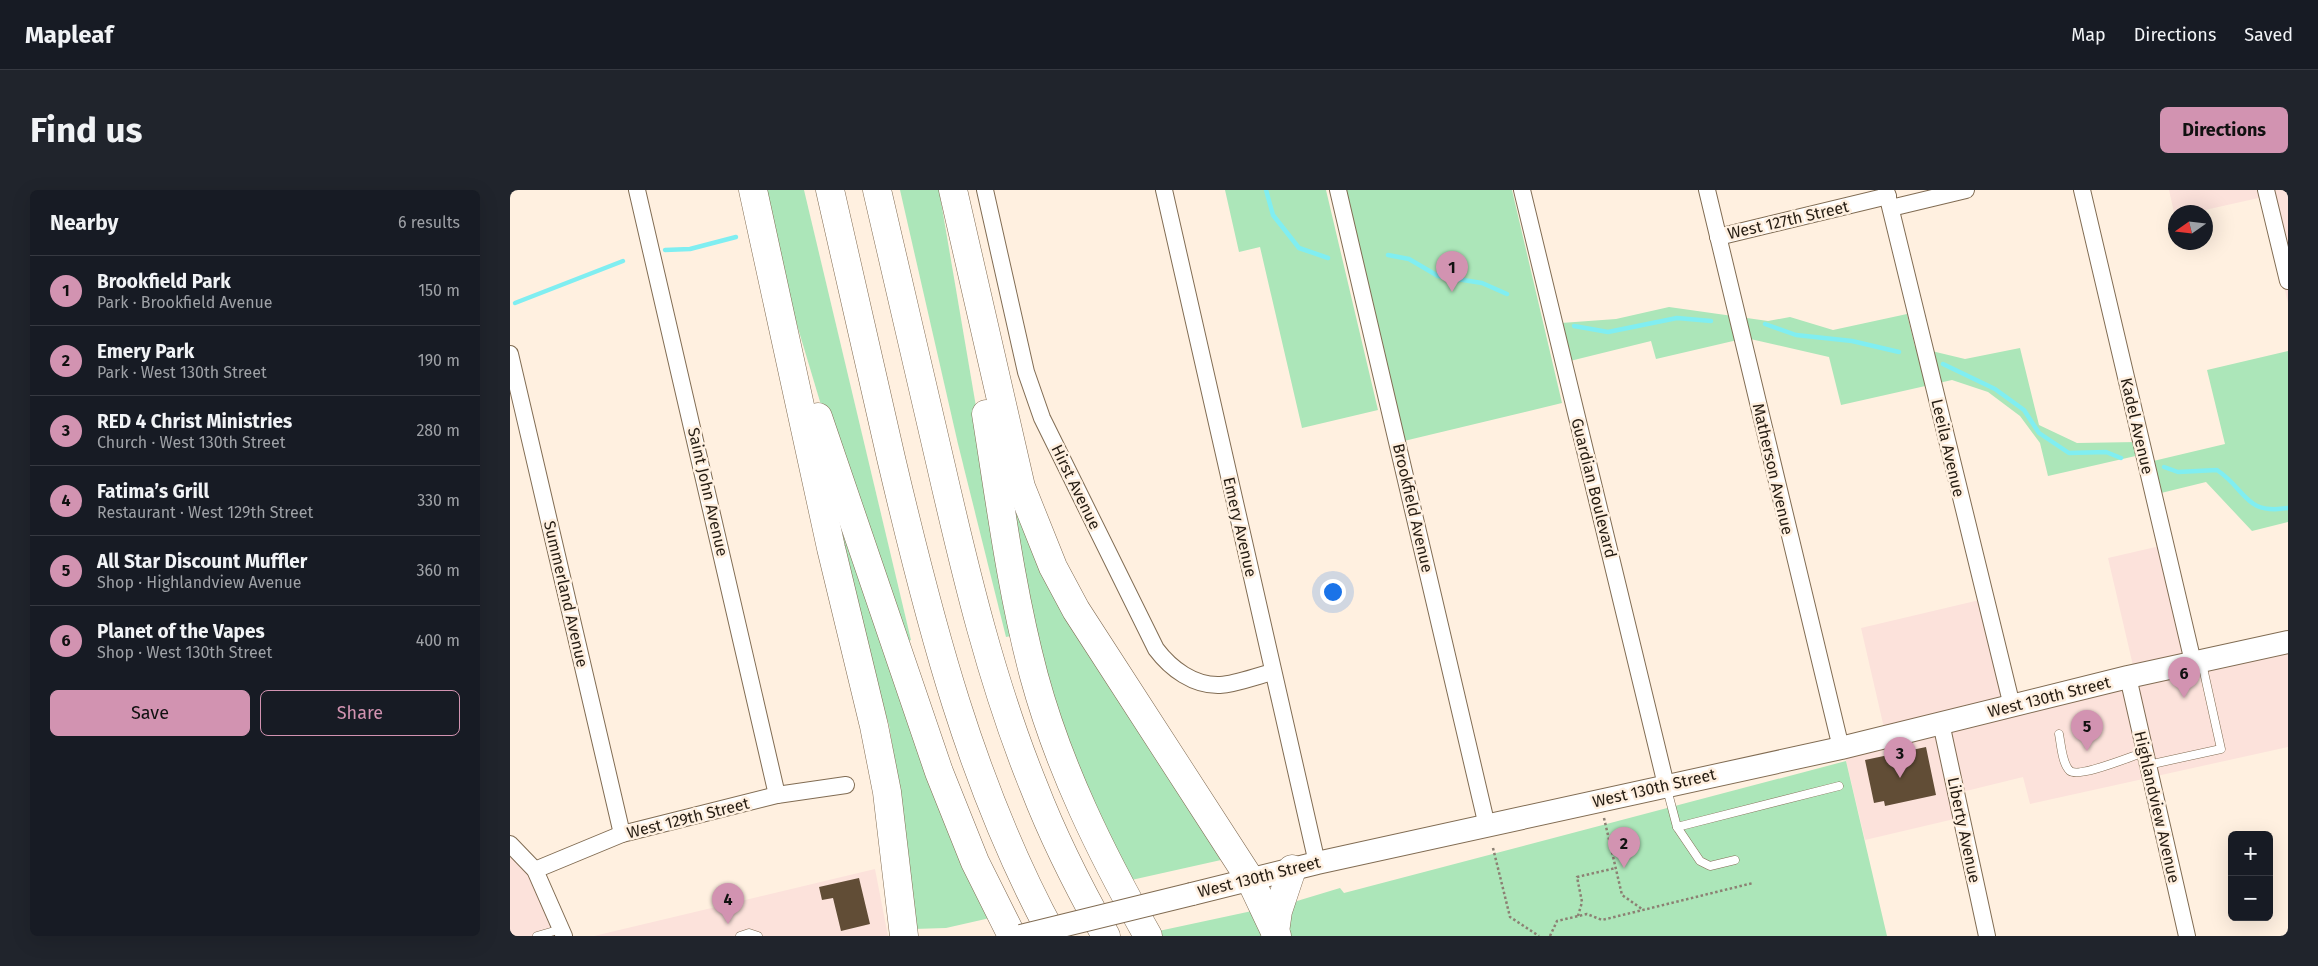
<!DOCTYPE html>
<meta charset="utf-8">
<style>
body{margin:0;font-family:"Fira Sans",sans-serif;background:#20242c;color:#f1f3f6}
.controls{position:absolute;right:15px;bottom:15px;display:grid;overflow:hidden;border-radius:8px;box-shadow:0 5px 20px #0002}
.controls button{width:45px;height:45px;display:grid;place-items:center;padding:0;border:0;border-bottom:1px solid #363941;background:#171b24;color:#f1f3f6;font:25px sans-serif}
.compass{position:absolute;left:1658px;top:15px;width:45px;height:45px;border-radius:50%;background:#171b24;box-shadow:0 5px 20px #0002;rotate:256deg}
.you{position:absolute;left:822px;top:401px;width:18px;height:18px;margin:-12px;border:4px solid #fff;border-radius:50%;background:#1a73e8;box-shadow:0 0 0 8px #1a73e833}
.badge{display:grid;place-items:center;width:32px;height:32px;border-radius:50%;background:#d293b1;color:#111;font-size:16px;font-weight:700}
.pin{position:absolute;translate:-50% -41px;filter:drop-shadow(0 1px 2px #0008)}
.pin::after{content:'';position:absolute;top:26px;width:18px;height:15px;background:inherit;clip-path:polygon(0 0,100% 0,50% 100%)}
.list{margin:0;padding:0;list-style:none}
h2{display:flex;justify-content:space-between;align-items:center;height:65px;margin:0;padding:0 20px;font-size:21px}
h2 small{font-size:16px;font-weight:400;color:#9ea1a6}
.list li{display:grid;grid-template-columns:32px 1fr auto;gap:15px;align-items:center;box-sizing:border-box;height:70px;padding:0 20px;border-top:1px solid #363941}
.list b{display:block;font-size:19px;white-space:nowrap}
.list p{margin:0;font-size:16px;white-space:nowrap;color:#9ea1a6}
.list em{font-size:16px;font-style:normal;color:#9ea1a6}
.actions{display:flex;gap:10px;padding:15px 20px}
.actions a{flex:1;padding:11px 0;border:1px solid #d293b1;border-radius:8px;text-align:center;font-size:18px;color:#d293b1}
.actions .main{background:#d293b1;color:#111}
.map{position:relative;flex:none;width:1778px;height:746px;overflow:hidden;border-radius:8px}
header{display:flex;align-items:center;gap:30px;box-sizing:border-box;height:70px;padding:0 25px;background:#171b24;border-bottom:1px solid #363941}
header strong{font-size:24px}
nav{display:flex;gap:28px;margin-inline-start:auto;font-size:18px}
.intro{display:flex;align-items:center;justify-content:space-between;box-sizing:border-box;height:120px;padding:0 30px}
h1{margin:0;font-size:35px}
.button{padding:12px 22px;border-radius:8px;background:#d293b1;color:#111;font-size:18px;font-weight:700}
main{display:flex;gap:30px;padding:0 30px}
aside{flex:1;background:#171b24;border-radius:8px;box-shadow:0 5px 20px #0002}
.map>svg:first-child{display:block}
.commercial{fill:#fce2db}
.green{fill:#ace6b9}
.lines{fill:none;stroke-linecap:round;stroke-linejoin:round}
.stream{stroke:#80eef1;stroke-width:4.5}
.building{fill:#614d36}
.service-casing{stroke:#816c53;stroke-width:9}
.minor-casing{stroke:#816c53;stroke-width:18}
.secondary-casing{stroke:#816c53;stroke-width:24}
.motorway-casing{stroke:#816c53;stroke-width:29}
.path{stroke:#8c8073;stroke-width:2.5;stroke-dasharray:2.5 2.5;stroke-linecap:butt}
.service{stroke:#fff;stroke-width:8}
.minor{stroke:#fff;stroke-width:16}
.secondary{stroke:#fff;stroke-width:22}
.motorway{stroke:#fff;stroke-width:28}
.secondary-bridge-casing{stroke:#816c53;stroke-width:24;stroke-linecap:butt}
.secondary-bridge{stroke:#fff;stroke-width:22}
.labels{text-anchor:middle;dominant-baseline:central;stroke-width:5;stroke-linejoin:round;paint-order:stroke}
.street-label{font-size:16px;fill:#251c12;stroke:#fff0e0}
</style>
<header>
<strong>Mapleaf</strong>
<nav><a>Map</a><a>Directions</a><a>Saved</a></nav>
</header>
<div class="intro"><h1>Find us</h1><a class="button">Directions</a></div>
<main>
<aside>
<h2>Nearby<small>6 results</small></h2>
<ul class="list">
<li><span class="badge">1</span><div><b>Brookfield Park</b><p>Park · Brookfield Avenue</p></div><em>150 m</em></li>
<li><span class="badge">2</span><div><b>Emery Park</b><p>Park · West 130th Street</p></div><em>190 m</em></li>
<li><span class="badge">3</span><div><b>RED 4 Christ Ministries</b><p>Church · West 130th Street</p></div><em>280 m</em></li>
<li><span class="badge">4</span><div><b>Fatima’s Grill</b><p>Restaurant · West 129th Street</p></div><em>330 m</em></li>
<li><span class="badge">5</span><div><b>All Star Discount Muffler</b><p>Shop · Highlandview Avenue</p></div><em>360 m</em></li>
<li><span class="badge">6</span><div><b>Planet of the Vapes</b><p>Shop · West 130th Street</p></div><em>400 m</em></li>
</ul>
<div class="actions"><a class="main">Save</a><a>Share</a></div>
</aside>
<div class="map">
<svg width="1778" height="746" viewBox="0 0 1778 746">
<rect width="100%" height="100%" fill="#fff0e0"/>
<g class="commercial">
<polygon points="1659,0 1778,0 1778,113 1753,7 1686,22 1666,22 1665,27"/>
<polygon points="1650,356 1680,478 1778,455 1778,557 1520,614 1513,587 1452,602 1457,626 1355,650 1334,562 1377,551 1351,438 1478,408 1505,508 1624,480 1598,368"/>
<polygon points="0,645 33,684 60,746 0,746"/>
<polygon points="365,679 378,746 84,746"/>
</g>
<g class="green">
<polygon points="252,0 294,0 401,450 392,453 314,225 273,88"/>
<polygon points="390,0 429,0 505,445 496,447 448,254"/>
<polygon points="715,0 816,0 868,220 792,238 750,57 729,62"/>
<polygon points="834,0 1002,0 1052,213 894,251"/>
<polygon points="1159,117 1258,131 1280,127 1323,140 1397,124 1405,157 1455,169 1510,158 1529,235 1567,253 1627,252 1630,265 1538,286 1530,253 1510,226 1478,202 1442,190 1331,215 1319,167 1236,148 1146,169 1141,151 1060,171 1051,133 1106,129"/>
<polygon points="1778,161 1778,332 1742,341 1696,292 1647,304 1639,272 1715,254 1697,180"/>
<polygon points="485,216 508,311 711,670 617,691 556,555 521,433"/>
<polygon points="323,307 480,728 436,738 403,739 391,610 379,535 368,499"/>
<polygon points="1336,571 1377,746 778,746 782,717 787,711 830,698 834,703"/>
<polygon points="742,721 756,746 647,746 644,742"/>
</g>
<g class="lines">
<g class="stream">
<polyline points="756,0 763,25 789,58 818,68"/>
<polyline points="155,60 180,59 226,47"/>
<polyline points="878,65 899,69 928,86 972,93 997,104"/>
<polyline points="5,113 113,71"/>
<polyline points="1255,134 1286,145 1342,151 1389,162"/>
<polyline points="1064,136 1098,142 1167,128 1201,131"/>
<polyline points="1433,174 1485,199 1514,220 1529,243 1559,263 1596,262 1611,268"/>
<path d="M 1654,277 L 1668,282 L 1707,280 C 1737,300 1734,325 1778,318"/>
</g>
</g>
<g class="building">
<polygon points="1416,557 1426,605 1375,616 1374,611 1364,613 1355,570"/>
<polygon points="349,688 360,734 331,741 323,708 312,710 309,697"/>
</g>
<g class="lines">
<g class="service-casing">
<g id="service">
<path d="M 1549,544 C 1551,554 1552,574 1560,581 C 1570,588 1622,566 1635,562"/>
<polyline points="1638,575 1711,559 1692,473"/>
<polyline points="1157,599 1167,637 1329,596"/>
<polyline points="1167,637 1190,671 1200,676 1225,670"/>
<polyline points="27,746 51,739"/>
<polyline points="230,746 239,743 248,746"/>
</g>
</g>
<g class="minor-casing">
<g id="minor">
<polyline points="127,0 267,605"/>
<path d="M 475,0 L 516,182 L 532,228 L 646,459 C 661,479 684,496 710,495 C 727,494 746,486 763,482"/>
<polyline points="654,0 807,673"/>
<polyline points="828,0 977,636"/>
<polyline points="1012,0 1156,595"/>
<polyline points="1197,0 1331,558"/>
<polyline points="1376,0 1502,516"/>
<polyline points="1572,0 1683,472"/>
<polyline points="1756,0 1778,91"/>
<polyline points="1381,18 1456,0"/>
<polyline points="1208,47 1378,6"/>
<polyline points="0,164 112,644"/>
<polyline points="1618,487 1677,746"/>
<polyline points="1431,533 1477,746"/>
<polyline points="0,654 25,680 54,746"/>
<polyline points="25,680 112,644 267,605 336,595"/>
</g>
</g>
<g class="secondary-casing">
<polyline id="secondary" points="682,704 807,673 1331,558 1618,487 1778,452"/>
</g>
<g class="motorway-casing">
<g id="motorway">
<polyline points="243,0 321,358 364,536 377,602 394,746"/>
<path d="M 320,0 C 340,89 361,179 381,268 C 420,434 461,595 543,746"/>
<path d="M 367,0 C 388,92 410,184 431,276 C 456,385 482,494 524,597 C 544,649 569,698 596,746"/>
<polyline points="443,0 511,297 543,377 566,420 740,689 767,746"/>
<path d="M 476,224 C 490,311 501,400 524,486 C 549,578 591,663 638,746"/>
<polyline points="308,227 429,582 465,672 502,746"/>
<polyline points="765,742 768,721 782,679"/>
</g>
</g>
<g class="path">
<polyline points="1094,628 1112,705 1132,719"/>
<polyline points="983,658 1000,727 1029,746"/>
<polyline points="1068,726 1072,712 1067,687 1106,678"/>
<polyline points="1040,746 1047,731 1077,724 1092,730 1243,693"/>
</g>
<use href="#service" class="service"/>
<use href="#minor" class="minor"/>
<use href="#secondary" class="secondary"/>
<use href="#motorway" class="motorway"/>
<g class="secondary-bridge-casing">
<polyline id="secondary-bridge" points="511,746 682,704"/>
</g>
<use href="#secondary-bridge" class="secondary-bridge"/>
</g>
<g class="labels">
<g class="street-label">
<text transform="translate(1278 30) rotate(-13)">West 127th Street</text>
<text transform="translate(1627 236) rotate(77)">Kadel Avenue</text>
<text transform="translate(1438 258) rotate(77)">Leeila Avenue</text>
<text transform="translate(1263 279) rotate(77)">Matherson Avenue</text>
<text transform="translate(566 297) rotate(64)">Hirst Avenue</text>
<text transform="translate(1084 298) rotate(76)">Guardian Boulevard</text>
<text transform="translate(198 302) rotate(77)">Saint John Avenue</text>
<text transform="translate(903 318) rotate(77)">Brookfield Avenue</text>
<text transform="translate(730 337) rotate(77)">Emery Avenue</text>
<text transform="translate(56 404) rotate(77)">Summerland Avenue</text>
<text transform="translate(1539 507) rotate(-14)">West 130th Street</text>
<text transform="translate(1144 598) rotate(-13)">West 130th Street</text>
<text transform="translate(1647 617) rotate(77)">Highlandview Avenue</text>
<text transform="translate(178 628) rotate(-14)">West 129th Street</text>
<text transform="translate(1454 640) rotate(78)">Liberty Avenue</text>
<text transform="translate(749 687) rotate(-14)">West 130th Street</text>
</g>
</g>
</svg>
<div class="controls">
<button>+</button>
<button>−</button>
</div>
<svg class="compass" viewBox="-18 -18 36 36"><path d="M0-13l5 13h-10z" fill="#e53935"/><path d="M0 13l5-13h-10z" fill="#9ea1a6"/></svg>
<div class="you"></div>
<div class="pin badge" style="left:942px;top:102px">1</div>
<div class="pin badge" style="left:1114px;top:678px">2</div>
<div class="pin badge" style="left:1390px;top:588px">3</div>
<div class="pin badge" style="left:218px;top:734px">4</div>
<div class="pin badge" style="left:1577px;top:561px">5</div>
<div class="pin badge" style="left:1674px;top:508px">6</div>
</div>
</main>
